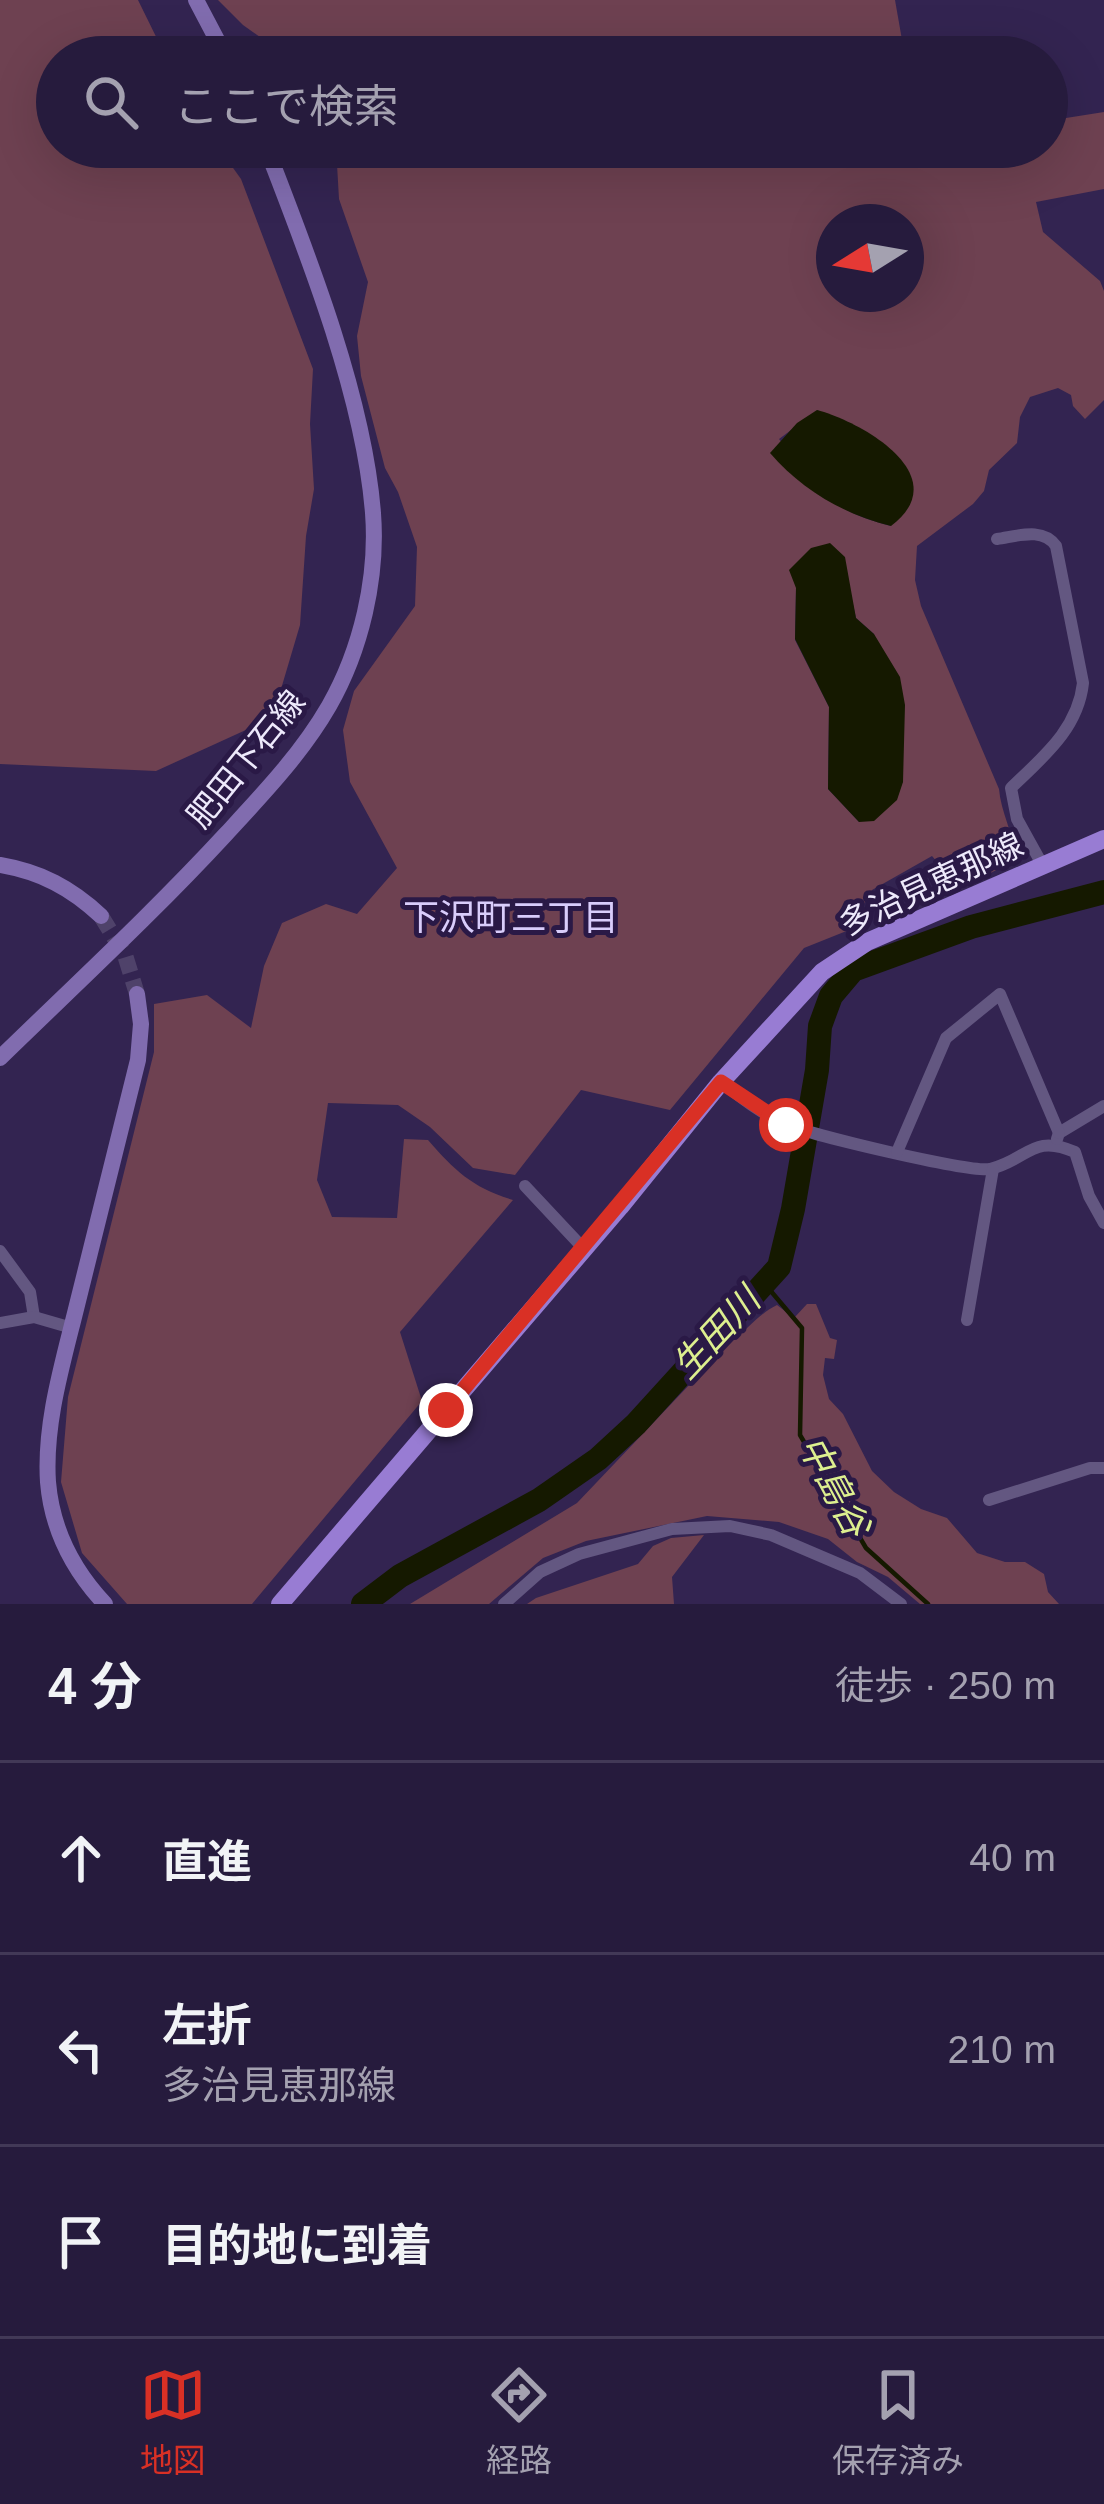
<!DOCTYPE html>
<html lang="ja">
<meta charset="utf-8">
<style>
body{margin:0;font-family:Arial,"Noto Sans JP",sans-serif;background:#322848;color:#f1f3f6}
.compass{position:absolute;left:816px;top:204px;width:108px;height:108px;border-radius:50%;background:#261b3d;box-shadow:0 12px 48px #0002;rotate:259deg}
.stop{position:absolute;width:36px;height:36px;margin:-27px;border:9px solid #d93025;border-radius:50%;background:#fff}
.stop.end{background:#d93025;border-color:#fff;box-shadow:0 3px 12px #0008}
.list{margin:0;padding:0;list-style:none}
h2{display:flex;justify-content:space-between;align-items:center;height:156px;margin:0;padding:0 48px;font-size:51px}
h2 small{font-size:39px;font-weight:400;color:#a4a1b0}
.list li{display:grid;grid-template-columns:78px 1fr auto;gap:36px;align-items:center;box-sizing:border-box;height:192px;padding:0 48px;border-top:3px solid #423957}
.list b{display:block;font-size:45px;white-space:nowrap}
.list p{margin:0;font-size:39px;white-space:nowrap;color:#a4a1b0}
.list em{font-size:39px;font-style:normal;color:#a4a1b0}
.icon{flex:none;width:66px;height:66px;fill:none;stroke:currentColor;stroke-width:2;stroke-linecap:round;stroke-linejoin:round}
.map{position:relative;flex:none;width:1104px;height:1604px;overflow:hidden}
.search{position:absolute;background:#261b3d;box-shadow:0 12px 48px #0002;left:36px;right:36px;top:36px;height:132px;display:flex;align-items:center;gap:30px;box-sizing:border-box;padding:0 42px;border-radius:66px;color:#a4a1b0;font-size:45px}
.sheet{height:732px;background:#261b3d}
nav{display:flex;justify-content:space-around;align-items:center;box-sizing:border-box;height:168px;border-top:3px solid #423957;background:#261b3d;font-size:33px;color:#a4a1b0}
nav a{display:grid;justify-items:center;gap:6px}
nav .on{color:#d93025}
.map>svg:first-child{display:block}
.green{fill:#6e4151;fill-rule:evenodd}
.water{fill:#151900}
.lines{fill:none;stroke-linecap:round;stroke-linejoin:round}
.stream{stroke:#151900;stroke-width:4.5}
.river{stroke:#151900;stroke-width:24}
.secondary-tunnel{stroke:#4f426a;stroke-width:16;stroke-dasharray:16 8;stroke-linecap:butt}
.street{stroke:#635781;stroke-width:12}
.secondary{stroke:#816caf;stroke-width:16}
.primary{stroke:#987cd3;stroke-width:18}
.route{stroke:#d93025;stroke-width:15}
.labels{text-anchor:middle;dominant-baseline:central;stroke-width:10;stroke-linejoin:round;paint-order:stroke}
.street-label{font-size:33px;fill:#ede9fb;stroke:#2a1946}
.neighbourhood-label{font-size:36px;fill:#d9cdfb;stroke:#2a1946}
.water-label{font-size:36px;font-style:italic;fill:#ddef8f;stroke:#2a1946}
</style>
<div class="map">
<svg width="1104" height="1604" viewBox="0 0 1104 1604">
<rect width="100%" height="100%" fill="#332451"/>
<g class="green">
<polygon points="0,0 138,0 166,57 57,57 57,147 218,147 241,179 313,369 310,424 314,489 306,536 300,625 281,689 248,729 156,771 0,764"/>
<polygon points="218,0 895,0 905,57 288,57 243,25"/>
<path d="M 1104,112 L 1104,189 L 1036,202 L 1043,232 L 1100,281 L 1104,291 L 1104,400 L 1085,419 L 1073,406 L 1071,395 L 1058,388 L 1030,397 L 1020,417 L 1017,443 L 989,470 L 984,491 L 973,504 L 917,546 L 915,580 L 921,606 L 999,789 C 1001,815 1017,838 1013,861 L 972,883 L 951,878 L 932,856 L 872,890 L 849,930 L 804,948 L 670,1110 L 581,1090 L 515,1175 L 473,1168 L 430,1127 L 398,1105 L 328,1103 L 317,1180 L 332,1217 L 397,1218 L 404,1139 L 428,1140 C 455,1171 473,1188 513,1200 L 400,1332 L 422,1401 L 252,1604 L 127,1604 L 82,1553 L 61,1482 L 68,1397 L 154,1052 L 154,1004 L 207,995 L 251,1028 L 264,966 L 282,923 L 326,904 L 357,914 L 397,868 L 350,782 L 343,730 L 354,691 L 415,606 L 417,547 L 398,492 L 385,468 L 361,376 L 357,336 L 368,282 L 339,199 L 336,147 L 1047,147 L 1047,121 ZM 834,222 L 906,222 L 906,294 L 834,294 ZM 818,410 L 891,526 C 825,509 819,490 779,439 ZM 796,588 L 850,591 L 856,618 L 874,634 L 902,760 L 903,782 L 859,822 L 828,789 L 829,707 L 795,640 Z"/>
<path d="M 807,1304 L 816,1304 L 830,1338 L 837,1340 L 834,1359 L 825,1358 L 823,1375 L 829,1399 L 843,1414 L 872,1471 L 894,1492 L 921,1509 L 947,1518 L 977,1553 L 1005,1562 L 1025,1562 L 1044,1574 L 1048,1592 L 1059,1604 L 920,1604 L 888,1577 L 857,1562 L 828,1539 L 779,1522 L 707,1516 L 586,1541 L 543,1558 L 489,1604 L 410,1604 L 577,1503 L 730,1342 C 748,1330 757,1315 777,1305 L 794,1318 Z"/>
<polygon points="704,1535 672,1577 674,1604 527,1604 536,1598 638,1564 653,1546 671,1538"/>
</g>
<g class="water">
<path d="M 817,410 C 865,423 956,477 891,526 C 843,514 802,490 770,453 L 797,423 Z"/>
<polygon points="830,543 845,557 856,618 874,634 900,677 905,705 903,782 897,800 874,821 859,822 828,789 829,707 795,639 796,588 789,570 811,548"/>
</g>
<g class="lines">
<polyline class="stream" points="764,1283 802,1328 800,1435 866,1548 928,1604"/>
<polyline class="river" points="363,1604 400,1576 539,1500 598,1459 636,1424 779,1267 793,1209 817,1070 820,1026 831,996 853,970 971,927 1104,892"/>
<polyline class="secondary-tunnel" points="101,916 125,955 137,994"/>
<g class="street">
<path d="M 997,539 C 1018,536 1043,527 1056,546 L 1083,683 C 1078,729 1043,757 1011,788 L 1017,819 L 1043,866"/>
<path d="M 721,1082 C 741,1097 760,1113 783,1123 C 806,1134 970,1173 990,1169 C 1028,1160 1032,1133 1075,1152 L 1089,1196 L 1104,1223"/>
<polyline points="1057,1139 1059,1133 1104,1106"/>
<polyline points="897,1152 946,1038 1000,994 1059,1133"/>
<polyline points="525,1186 584,1249"/>
<polyline points="0,1251 30,1292 34,1317"/>
<polyline points="967,1320 993,1169"/>
<polyline points="0,1323 34,1317 72,1328"/>
<polyline points="989,1500 1090,1468 1104,1468"/>
<polyline points="504,1604 540,1572 579,1554 672,1529 730,1526 771,1535 860,1573 901,1604"/>
</g>
<g class="secondary">
<polyline points="196,0 226,57"/>
<path d="M 0,865 C 41,872 71,888 101,916"/>
<path d="M 0,1058 C 76,984 154,912 226,834 C 263,794 302,753 329,706 C 361,650 378,578 373,513 C 364,397 308,255 266,147"/>
<path d="M 105,1604 C 73,1570 52,1530 48,1482 C 44,1422 64,1359 78,1301 C 98,1221 118,1140 138,1060 L 141,1024 L 137,994"/>
</g>
<polyline class="primary" points="280,1604 620,1207 721,1082 822,972 867,942 1104,839"/>
</g>
<g class="lines">
<polyline class="route" points="446,1410 721,1082 786,1125"/>
</g>
<g class="labels">
<g class="street-label">
<text transform="translate(246 759) rotate(-51)">肥田下石線</text>
<text transform="translate(931 884) rotate(-25)">多治見恵那線</text>
</g>
<g class="neighbourhood-label">
<text x="511" y="917">下沢町三丁目</text>
</g>
<g class="water-label">
<text transform="translate(716 1333) rotate(-47)">生田川</text>
<text transform="translate(834 1486) rotate(62)">中島谷</text>
</g>
</g>
</svg>
<svg class="compass" viewBox="-18 -18 36 36"><path d="M0-13l5 13h-10z" fill="#e53935"/><path d="M0 13l5-13h-10z" fill="#a4a1b0"/></svg>
<div class="stop" style="left:786px;top:1125px"></div>
<div class="stop end" style="left:446px;top:1410px"></div>
<div class="search"><svg class="icon" aria-label="search" viewBox="0 0 24 24"><circle cx="10" cy="10" r="6"/><path d="M15 15l6 6"/></svg>ここで検索</div>
</div>
<section class="sheet">
<h2>4 分<small>徒歩 · 250 m</small></h2>
<ul class="list">
<li><svg class="icon" aria-label="ahead" viewBox="0 0 24 24"><path d="M12 20V5M6 11l6-6 6 6"/></svg><div><b>直進</b></div><em>40 m</em></li>
<li><svg class="icon" aria-label="left" viewBox="0 0 24 24"><path d="M17 20v-9H6M10 6l-5 5 5 5"/></svg><div><b>左折</b><p>多治見恵那線</p></div><em>210 m</em></li>
<li><svg class="icon" aria-label="arrive" viewBox="0 0 24 24"><path d="M6 21V4h12l-3 4 3 4H6"/></svg><div><b>目的地に到着</b></div></li>
</ul>
</section>
<nav>
<a class="on"><svg class="icon" aria-label="map" viewBox="0 0 24 24"><path d="M3 6l6-2 6 2 6-2v14l-6 2-6-2-6 2zM9 4v14M15 6v14"/></svg>地図</a>
<a><svg class="icon" aria-label="directions" viewBox="0 0 24 24"><path d="M12 3l9 9-9 9-9-9zM9 14v-3h6M13 9l2 2-2 2"/></svg>経路</a>
<a><svg class="icon" aria-label="saved" viewBox="0 0 24 24"><path d="M7 4h10v16l-5-4-5 4z"/></svg>保存済み</a>
</nav>
